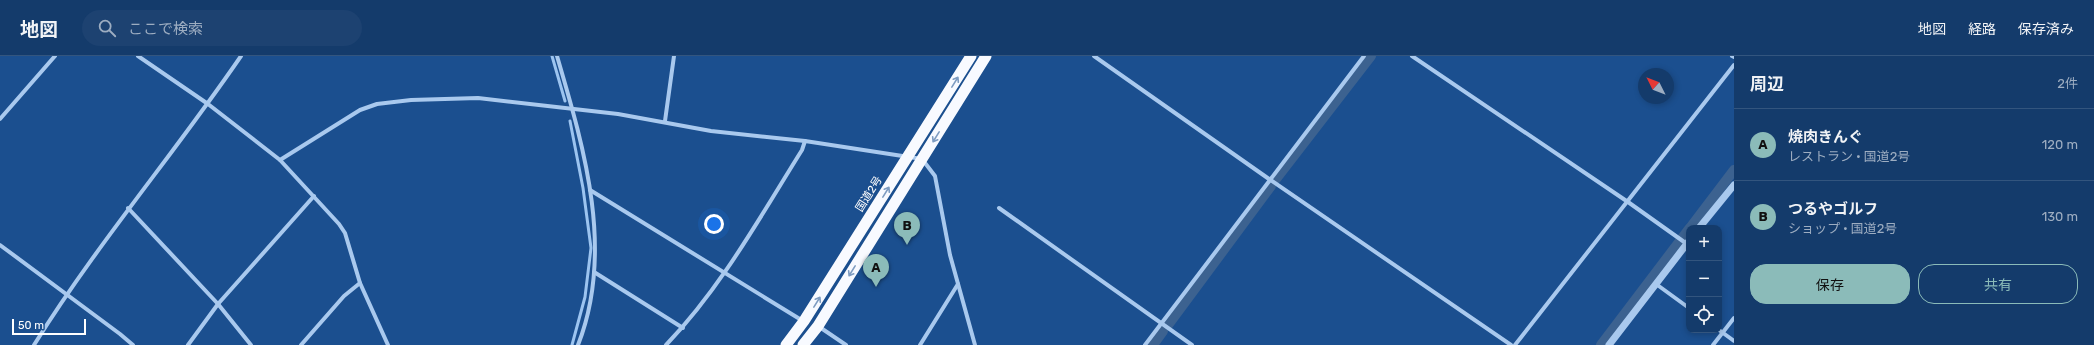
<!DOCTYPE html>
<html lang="ja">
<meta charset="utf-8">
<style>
body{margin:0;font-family:Rubik,"Noto Sans JP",sans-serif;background:#1d4271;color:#f1f3f6}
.controls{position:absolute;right:12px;bottom:12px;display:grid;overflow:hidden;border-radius:8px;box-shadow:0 2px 6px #0003}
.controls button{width:36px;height:36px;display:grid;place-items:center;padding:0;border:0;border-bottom:1px solid #33557e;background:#143b6b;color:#f1f3f6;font:20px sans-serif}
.compass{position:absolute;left:1638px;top:12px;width:36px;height:36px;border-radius:50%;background:#143b6b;box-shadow:0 2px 6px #0003;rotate:312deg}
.scale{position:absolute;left:12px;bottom:10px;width:74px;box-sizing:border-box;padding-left:4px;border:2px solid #fff;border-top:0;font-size:11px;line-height:14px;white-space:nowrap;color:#fff;-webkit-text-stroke:3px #1b4f8f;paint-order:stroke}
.you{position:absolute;left:714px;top:168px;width:14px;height:14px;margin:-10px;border:3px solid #fff;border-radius:50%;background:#1a73e8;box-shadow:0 0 0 6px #1a73e833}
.badge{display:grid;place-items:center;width:26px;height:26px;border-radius:50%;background:#8bbbb9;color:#111;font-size:13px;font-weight:700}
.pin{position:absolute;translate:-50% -33px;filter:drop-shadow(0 1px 2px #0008)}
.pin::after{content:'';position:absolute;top:21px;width:14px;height:12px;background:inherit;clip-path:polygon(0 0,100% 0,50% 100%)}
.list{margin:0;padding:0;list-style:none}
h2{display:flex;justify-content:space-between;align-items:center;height:52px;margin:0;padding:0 16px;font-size:17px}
h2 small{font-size:13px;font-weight:400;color:#9dadc1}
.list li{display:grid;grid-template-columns:26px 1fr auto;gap:12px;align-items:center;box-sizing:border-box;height:72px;padding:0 16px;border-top:1px solid #33557e}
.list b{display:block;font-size:15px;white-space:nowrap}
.list p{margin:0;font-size:13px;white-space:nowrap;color:#9dadc1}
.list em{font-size:13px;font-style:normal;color:#9dadc1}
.actions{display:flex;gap:8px;padding:12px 16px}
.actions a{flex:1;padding:9px 0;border:1px solid #8bbbb9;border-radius:16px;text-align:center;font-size:14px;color:#8bbbb9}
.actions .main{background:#8bbbb9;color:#111}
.icon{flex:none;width:22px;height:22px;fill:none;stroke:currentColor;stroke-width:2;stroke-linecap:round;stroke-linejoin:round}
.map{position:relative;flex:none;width:1734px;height:289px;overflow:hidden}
header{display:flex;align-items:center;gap:24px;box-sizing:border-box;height:56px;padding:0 20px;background:#143b6b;border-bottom:1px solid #33557e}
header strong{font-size:19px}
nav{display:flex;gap:22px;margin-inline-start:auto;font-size:14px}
.search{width:280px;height:36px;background:#1d4271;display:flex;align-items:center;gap:10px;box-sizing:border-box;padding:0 14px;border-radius:22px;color:#9dadc1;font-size:15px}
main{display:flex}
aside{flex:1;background:#143b6b}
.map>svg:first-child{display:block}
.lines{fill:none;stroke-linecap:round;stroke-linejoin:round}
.stream{stroke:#9cc4f0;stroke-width:3}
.canal{stroke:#3c6290;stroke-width:10}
.minor{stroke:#a9c9ee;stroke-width:4}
.tertiary{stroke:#a9c9ee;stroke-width:7}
.trunk{stroke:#f8faff;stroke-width:11}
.oneway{stroke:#7e9cc1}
.labels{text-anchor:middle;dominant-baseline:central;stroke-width:4;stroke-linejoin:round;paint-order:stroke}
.street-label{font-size:11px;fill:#fff;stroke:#1b4f8f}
</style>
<header>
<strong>地図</strong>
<div class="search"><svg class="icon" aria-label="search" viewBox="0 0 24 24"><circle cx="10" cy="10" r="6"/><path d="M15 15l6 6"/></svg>ここで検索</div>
<nav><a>地図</a><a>経路</a><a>保存済み</a></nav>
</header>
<main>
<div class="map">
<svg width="1734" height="289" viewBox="0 0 1734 289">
<rect width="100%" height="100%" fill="#1b4f8f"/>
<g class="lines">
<g class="stream">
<polyline points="552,0 565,45"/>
<polyline points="570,65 583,132 591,192 585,241 572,289"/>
</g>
<g class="canal">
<polyline points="1276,123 1371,0"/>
<polyline points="1690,172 1734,114"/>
<polyline points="1168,269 1271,130"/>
<polyline points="1153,289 1163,275"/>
<polyline points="1601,289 1689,173"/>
</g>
<g class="minor">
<polyline points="138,0 208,48 280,104 339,168 345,177 360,227 388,289"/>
<path d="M 557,0 C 584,92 615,195 578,289"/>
<polyline points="1094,0 1269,123 1511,289"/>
<polyline points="1412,0 1628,146 1687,188"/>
<polyline points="1732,0 1734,1"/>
<polyline points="0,63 55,0"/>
<polyline points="665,65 674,0"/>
<polyline points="280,104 360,54 377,48 411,44 478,42 618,58 711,75 805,85 922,103 935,120 950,199 975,289"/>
<polyline points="590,134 803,265"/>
<polyline points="128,152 218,248 251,289"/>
<polyline points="999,152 1192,289"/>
<polyline points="0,189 120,278 133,289"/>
<polyline points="594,216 683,272"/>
<polyline points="1656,228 1689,252"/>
<polyline points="818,270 846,289"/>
<polyline points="1719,274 1734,285"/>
<path d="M 34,289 C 97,188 174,98 241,0"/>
<polyline points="188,289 218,248 314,140"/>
<polyline points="301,289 344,240 360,227"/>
<path d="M 666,289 C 721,232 760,161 802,94 L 805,85"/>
<polyline points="920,289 958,228"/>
<polyline points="1145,289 1364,0"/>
<polyline points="1515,289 1734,9"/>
<polyline points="1713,289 1734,262"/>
</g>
<g class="tertiary">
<polyline points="1699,172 1734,129"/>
<polyline points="1609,289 1689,185"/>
</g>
<g class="trunk">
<polyline points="786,289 804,265 971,0"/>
<polyline points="803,289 818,270 986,0"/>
</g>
</g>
<defs><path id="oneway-shaft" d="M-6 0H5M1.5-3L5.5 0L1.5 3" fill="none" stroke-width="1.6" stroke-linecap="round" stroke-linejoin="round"/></defs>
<g class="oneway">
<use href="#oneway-shaft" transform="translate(955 26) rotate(-58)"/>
<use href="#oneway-shaft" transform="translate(936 81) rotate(122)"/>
<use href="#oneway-shaft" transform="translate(886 136) rotate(-58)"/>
<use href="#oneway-shaft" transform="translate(852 215) rotate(122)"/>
<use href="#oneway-shaft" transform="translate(817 246) rotate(-58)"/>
</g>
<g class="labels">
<g class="street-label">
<text transform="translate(869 138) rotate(-58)">国道2号</text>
</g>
</g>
</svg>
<div class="controls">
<button>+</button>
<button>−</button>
<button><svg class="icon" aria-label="locate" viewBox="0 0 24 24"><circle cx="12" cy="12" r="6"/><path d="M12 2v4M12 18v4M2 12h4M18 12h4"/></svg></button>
</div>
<svg class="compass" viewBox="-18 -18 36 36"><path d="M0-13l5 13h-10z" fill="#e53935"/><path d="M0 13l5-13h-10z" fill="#9dadc1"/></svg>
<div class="scale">50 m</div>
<div class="you"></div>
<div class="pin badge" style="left:876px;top:231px">A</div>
<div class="pin badge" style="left:907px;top:189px">B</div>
</div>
<aside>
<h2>周辺<small>2件</small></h2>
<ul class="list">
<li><span class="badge">A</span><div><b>焼肉きんぐ</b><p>レストラン · 国道2号</p></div><em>120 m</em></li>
<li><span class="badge">B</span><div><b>つるやゴルフ</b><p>ショップ · 国道2号</p></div><em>130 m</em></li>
</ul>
<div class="actions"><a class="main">保存</a><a>共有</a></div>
</aside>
</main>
